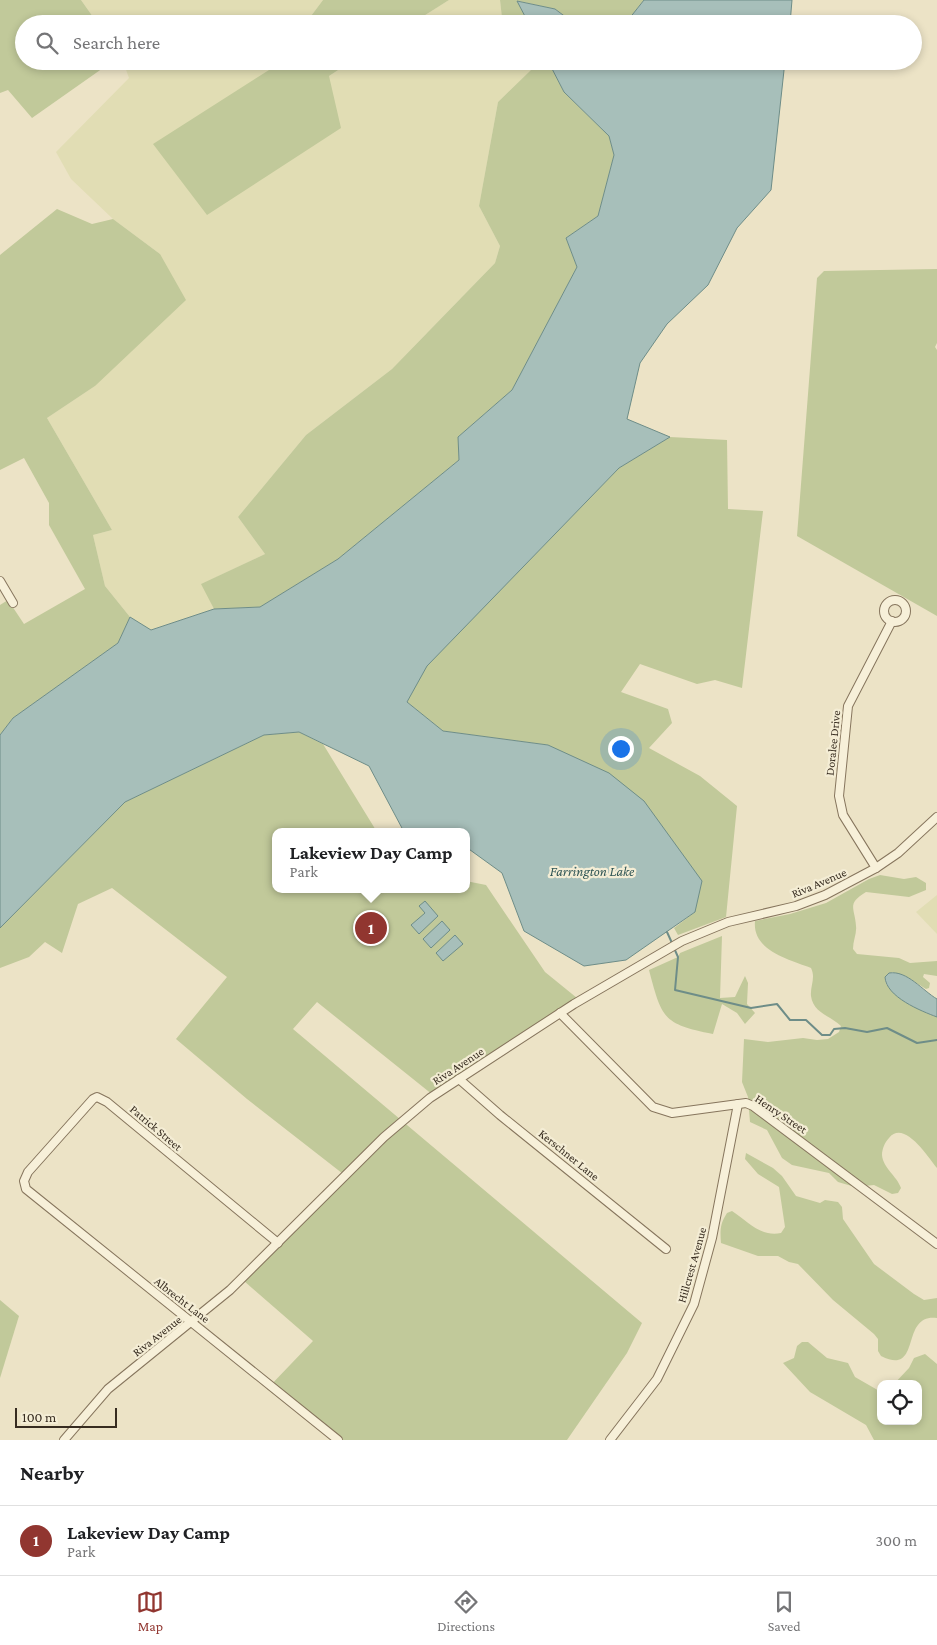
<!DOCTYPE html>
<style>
body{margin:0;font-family:"Crimson Pro",serif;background:#f2f2f2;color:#202124}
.controls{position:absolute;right:15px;bottom:15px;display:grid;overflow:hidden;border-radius:10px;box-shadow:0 2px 8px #0003}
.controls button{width:45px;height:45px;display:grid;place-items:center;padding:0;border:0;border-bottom:1px solid #e0e0e0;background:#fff;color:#202124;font:25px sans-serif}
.scale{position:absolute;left:15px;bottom:12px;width:102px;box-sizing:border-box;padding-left:5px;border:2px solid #372c20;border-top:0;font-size:14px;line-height:18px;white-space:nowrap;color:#372c20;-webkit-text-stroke:4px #f4edd5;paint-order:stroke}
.you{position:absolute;left:620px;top:748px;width:18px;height:18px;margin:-12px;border:4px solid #fff;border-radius:50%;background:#1a73e8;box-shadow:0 0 0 8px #1a73e833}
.badge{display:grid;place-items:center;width:32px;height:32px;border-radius:50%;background:#913630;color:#fff;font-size:16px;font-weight:700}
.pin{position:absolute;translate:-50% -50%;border:2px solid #fff;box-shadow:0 1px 5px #0006}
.popup{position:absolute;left:272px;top:828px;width:198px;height:65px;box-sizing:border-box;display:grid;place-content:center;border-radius:10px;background:#fff;filter:drop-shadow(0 1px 4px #0005);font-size:16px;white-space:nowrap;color:#757577}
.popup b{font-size:19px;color:#202124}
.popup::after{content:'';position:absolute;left:50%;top:100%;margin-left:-10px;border:10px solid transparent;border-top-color:#fff}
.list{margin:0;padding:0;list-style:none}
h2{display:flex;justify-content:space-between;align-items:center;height:65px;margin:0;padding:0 20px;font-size:21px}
h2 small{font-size:16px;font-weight:400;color:#757577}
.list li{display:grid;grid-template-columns:32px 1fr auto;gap:15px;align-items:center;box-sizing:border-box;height:70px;padding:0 20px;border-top:1px solid #e0e0e0}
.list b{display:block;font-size:19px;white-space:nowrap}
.list p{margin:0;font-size:16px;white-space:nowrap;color:#757577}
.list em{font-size:16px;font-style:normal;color:#757577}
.icon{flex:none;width:28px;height:28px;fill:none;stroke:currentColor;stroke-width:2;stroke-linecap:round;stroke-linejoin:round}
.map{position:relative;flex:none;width:937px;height:1440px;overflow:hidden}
.search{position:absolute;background:#fff;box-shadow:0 2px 8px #0003;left:15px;right:15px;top:15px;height:55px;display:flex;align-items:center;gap:12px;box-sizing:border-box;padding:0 18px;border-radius:28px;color:#757577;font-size:19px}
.sheet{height:135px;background:#fff}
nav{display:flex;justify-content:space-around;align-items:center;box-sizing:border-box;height:70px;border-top:1px solid #e0e0e0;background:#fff;font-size:14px;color:#757577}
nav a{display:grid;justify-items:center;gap:2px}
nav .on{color:#913630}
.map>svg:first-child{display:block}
.farmland{fill:#e1ddb4}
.green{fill:#c1c99a}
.water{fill:#a7bfba;stroke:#6e8d88}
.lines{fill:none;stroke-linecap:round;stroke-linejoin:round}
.stream{stroke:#6e8d88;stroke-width:2}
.minor-casing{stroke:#86755d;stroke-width:10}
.minor{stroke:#f7f0d9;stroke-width:8}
.labels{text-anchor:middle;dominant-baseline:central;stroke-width:4.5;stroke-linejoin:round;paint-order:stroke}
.street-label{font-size:12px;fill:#372c20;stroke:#f4edd5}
.water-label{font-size:14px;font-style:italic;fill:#305656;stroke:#f4edd5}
</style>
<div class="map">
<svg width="937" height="1440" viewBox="0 0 937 1440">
<rect width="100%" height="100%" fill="#ece3c6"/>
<g class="farmland">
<polygon points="81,0 323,0 305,24 98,24"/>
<polygon points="449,0 500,0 502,17 505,24 411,24"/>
<polygon points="123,61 276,61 269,70 329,76 352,61 528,61 533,68 498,102 479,206 500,246 495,263 392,369 306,435 238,517 265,554 202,584 214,609 150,630 130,617 105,586 93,535 112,530 47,418 95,386 160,254 113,219 71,179 56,152 129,78"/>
<polygon points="937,895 937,934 916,912"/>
</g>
<g class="green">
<polygon points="0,0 81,0 98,24 24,24 24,61 113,61 32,118 8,90 0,93"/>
<polygon points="323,0 449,0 411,24 305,24"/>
<polygon points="500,0 644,0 625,24 575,24 555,9 518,1 529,24 505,24 502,18"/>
<polygon points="276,61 352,61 329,76 341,128 207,215 153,144 269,70"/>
<polygon points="528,61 548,61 564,92 609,136 614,155 598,216 566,238 577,267 512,390 458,437 459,460 338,559 260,607 214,609 201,584 265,554 238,517 306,435 392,369 495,263 500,246 479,206 498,102 532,69"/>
<polygon points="57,209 92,224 113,219 160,254 186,300 95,386 47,418 112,530 93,535 105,586 130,617 118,643 13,718 0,735 0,605 8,600 24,624 85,589 49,525 49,503 24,458 0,470 0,255"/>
<polygon points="937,269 937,343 935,347 937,350 937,616 797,536 817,278 824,271"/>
<polygon points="670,437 727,440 728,509 763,511 742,688 715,680 697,684 640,664 621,692 668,709 672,723 649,748 700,776 737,806 726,917 678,935 674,928 695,912 548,745 443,731 407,702 426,666 619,468"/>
<polygon points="299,732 323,744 377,832 276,832 276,889 466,889 466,881 486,885 545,972 577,998 433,1095 317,1002 293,1029 642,1323 627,1353 567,1440 332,1440 267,1389 313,1341 244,1281 347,1177 247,1099 176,1039 227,977 112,888 78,904 62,953 45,942 29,957 0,968 0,928 125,802 264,735"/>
<path d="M 880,875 L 904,879 L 916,877 L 926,883 L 926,890 L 909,897 L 866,892 C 846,904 855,908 856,926 C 857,933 853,941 853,949 L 857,954 L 899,958 L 910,963 L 937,961 L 937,976 L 924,974 L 923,977 L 930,983 L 929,988 L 926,989 L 905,976 L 892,972 L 885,977 L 886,984 C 902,1000 916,1009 937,1017 L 937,1168 C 928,1157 904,1119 889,1138 C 885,1142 882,1149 882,1155 C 883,1168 897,1176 901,1188 L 898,1193 L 892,1194 L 874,1185 L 855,1187 L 838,1182 L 829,1173 L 792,1165 L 782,1158 L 767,1130 L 750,1122 L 748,1097 L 742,1082 L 744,1039 L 768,1042 L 803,1038 L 817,1040 L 828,1039 L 839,1032 L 841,1026 C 831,1016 813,1013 811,996 C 810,986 816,978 811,968 C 790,960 752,951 755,921 L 790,914 L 826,903 L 869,879 Z"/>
<path d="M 722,936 L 720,998 L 735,997 L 745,976 L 748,983 L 747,1004 L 755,1013 L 745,1024 L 737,1013 L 722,1004 L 713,1034 C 663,1024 662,1019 649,970 L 678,957 L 680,953 Z"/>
<path d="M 746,1153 L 773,1168 L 782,1176 L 796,1196 L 820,1203 L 825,1200 L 838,1202 L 842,1207 L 843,1219 L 874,1264 L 914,1294 L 924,1300 L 937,1298 L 937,1318 C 899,1313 923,1377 881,1356 L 878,1351 L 878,1339 L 874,1334 L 833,1300 L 798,1264 L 789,1262 L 778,1256 L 758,1256 L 721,1243 C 720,1230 720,1224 727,1213 L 732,1211 C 749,1222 760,1237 781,1233 L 785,1227 L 779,1187 L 758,1174 L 745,1159 Z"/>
<polygon points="0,1300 19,1316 0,1378"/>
<polygon points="802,1342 808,1342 827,1358 848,1363 855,1377 881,1392 881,1421 918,1421 918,1384 894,1384 909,1368 914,1358 925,1354 937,1364 937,1440 874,1440 866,1425 810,1392 783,1363 794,1358 797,1346"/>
</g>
<g class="water">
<polygon points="644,0 792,0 790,24 625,24"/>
<polygon points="517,1 555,9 575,24 529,24"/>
<polygon points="548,61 785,61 771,190 737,228 708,285 667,324 640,363 627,419 670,437 619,468 427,666 407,702 443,731 548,745 609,773 644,801 702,881 695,912 626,960 584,966 524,931 502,873 466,847 466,832 414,832 403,830 369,766 299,732 264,735 125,802 0,928 0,735 13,718 118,643 130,617 151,630 214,609 260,607 338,559 459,460 458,437 512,390 577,267 566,238 598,216 614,155 609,136 564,92"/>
<polygon points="425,901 438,916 419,934 411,925 425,913 419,906"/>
<polygon points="442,921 450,930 431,948 423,939"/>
<polygon points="455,935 463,944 443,961 436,953"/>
<path d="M 889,973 C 907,970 923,991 937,999 L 937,1017 C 921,1011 886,997 885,977 Z"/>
</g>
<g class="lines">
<g class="stream">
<polyline points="667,932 672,943"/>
<polyline points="674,948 678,957 675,990 751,1008 777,1004 790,1020 806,1020 822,1035 830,1035 834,1029 845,1028 867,1032 887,1028 917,1043 937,1040"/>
</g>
<g class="minor-casing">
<g id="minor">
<polyline points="0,581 13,603"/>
<circle cx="895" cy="611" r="11"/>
<polyline points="876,868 843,815 839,796 848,706 892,621"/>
<polyline points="560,1013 653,1107 672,1113 746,1103 753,1106 937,1244"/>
<polyline points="459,1079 500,1115 666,1249"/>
<polyline points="278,1243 107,1102 97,1097 93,1099 28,1172 24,1181 26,1189 338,1440"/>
<polyline points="64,1440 108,1389 230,1290 384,1137 430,1098 574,1004 682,941 728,922 796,906 825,895 876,868 898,853 937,817"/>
<polyline points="610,1440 657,1379 694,1304 712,1238 738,1104"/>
</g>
</g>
<use href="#minor" class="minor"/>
</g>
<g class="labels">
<g class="street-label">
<text transform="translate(833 743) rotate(-84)">Doralee Drive</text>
<text transform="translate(819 883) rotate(-23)">Riva Avenue</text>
<text transform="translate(458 1066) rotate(-33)">Riva Avenue</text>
<text transform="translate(781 1114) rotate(34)">Henry Street</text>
<text transform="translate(156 1128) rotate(40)">Patrick Street</text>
<text transform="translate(569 1155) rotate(39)">Kerschner Lane</text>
<text transform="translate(692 1265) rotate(-74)">Hillcrest Avenue</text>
<text transform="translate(182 1300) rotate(38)">Albrecht Lane</text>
<text transform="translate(157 1336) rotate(-38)">Riva Avenue</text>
</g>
<g class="water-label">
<text x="592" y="871">Farrington Lake</text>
</g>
</g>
</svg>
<div class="controls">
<button><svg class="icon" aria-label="locate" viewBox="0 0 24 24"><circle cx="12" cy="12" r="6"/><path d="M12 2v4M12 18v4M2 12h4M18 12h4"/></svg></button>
</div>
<div class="scale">100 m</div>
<div class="you"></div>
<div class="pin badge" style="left:371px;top:928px">1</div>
<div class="popup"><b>Lakeview Day Camp</b>Park</div>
<div class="search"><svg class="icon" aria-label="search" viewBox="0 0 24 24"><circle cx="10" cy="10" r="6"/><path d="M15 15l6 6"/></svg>Search here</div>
</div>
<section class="sheet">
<h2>Nearby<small></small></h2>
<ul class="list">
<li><span class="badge">1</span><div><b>Lakeview Day Camp</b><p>Park</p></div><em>300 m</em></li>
</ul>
</section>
<nav>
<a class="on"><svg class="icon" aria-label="map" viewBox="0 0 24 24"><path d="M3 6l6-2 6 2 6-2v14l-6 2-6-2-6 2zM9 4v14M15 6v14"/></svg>Map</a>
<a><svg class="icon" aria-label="directions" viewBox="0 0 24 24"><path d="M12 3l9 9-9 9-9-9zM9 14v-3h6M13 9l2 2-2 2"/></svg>Directions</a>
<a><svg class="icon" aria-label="saved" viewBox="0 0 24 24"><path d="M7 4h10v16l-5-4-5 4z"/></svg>Saved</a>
</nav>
